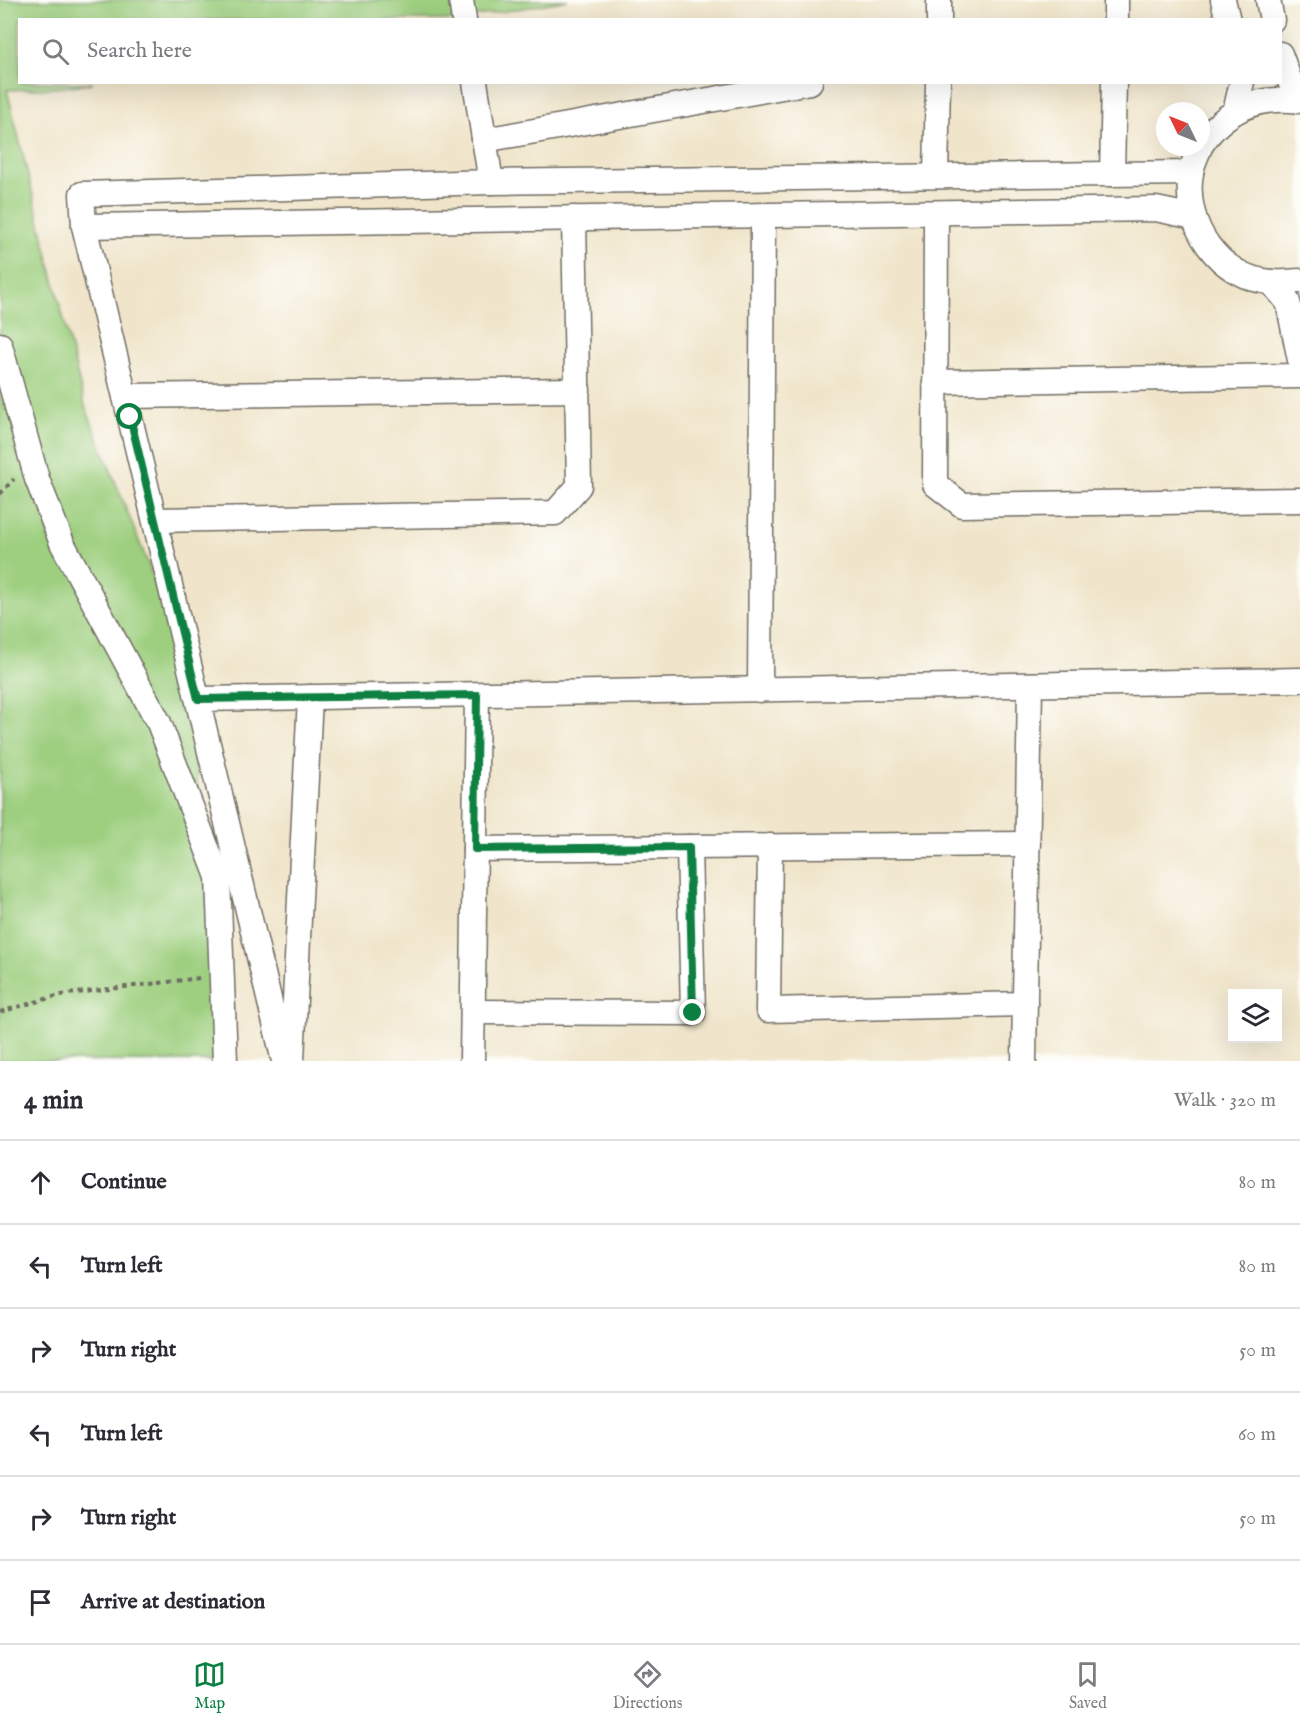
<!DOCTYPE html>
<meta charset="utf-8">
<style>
body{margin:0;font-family:"IM FELL English",serif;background:#f2f2f3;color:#2b2b33}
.controls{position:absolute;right:18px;bottom:18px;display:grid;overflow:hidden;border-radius:0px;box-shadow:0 6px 24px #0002}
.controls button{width:54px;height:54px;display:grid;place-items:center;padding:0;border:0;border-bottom:2px solid #e1e1e2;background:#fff;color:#2b2b33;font:30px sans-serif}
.compass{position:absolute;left:1156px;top:102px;width:54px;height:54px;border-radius:50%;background:#fff;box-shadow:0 6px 24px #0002;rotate:313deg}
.stop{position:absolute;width:18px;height:18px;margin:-14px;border:4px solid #0b8043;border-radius:50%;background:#fff}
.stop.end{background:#0b8043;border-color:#fff;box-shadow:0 2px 6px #0008}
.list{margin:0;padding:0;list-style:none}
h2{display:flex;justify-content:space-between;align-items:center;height:78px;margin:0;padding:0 24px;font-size:26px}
h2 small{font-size:20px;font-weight:400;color:#7c7c81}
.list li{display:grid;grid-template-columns:39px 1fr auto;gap:18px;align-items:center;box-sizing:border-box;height:84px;padding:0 24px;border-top:2px solid #e1e1e2}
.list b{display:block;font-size:22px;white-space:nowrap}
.list em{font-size:20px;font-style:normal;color:#7c7c81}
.icon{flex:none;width:33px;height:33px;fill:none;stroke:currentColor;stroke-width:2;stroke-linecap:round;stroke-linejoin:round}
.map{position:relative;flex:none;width:1300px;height:1061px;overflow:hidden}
.search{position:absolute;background:#fff;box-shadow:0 6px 24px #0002;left:18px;right:18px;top:18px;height:66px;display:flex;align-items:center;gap:15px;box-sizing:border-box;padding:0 21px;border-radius:0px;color:#7c7c81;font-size:22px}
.sheet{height:582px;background:#fff}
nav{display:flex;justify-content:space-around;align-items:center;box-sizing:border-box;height:84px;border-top:2px solid #e1e1e2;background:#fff;font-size:16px;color:#7c7c81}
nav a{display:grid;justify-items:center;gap:3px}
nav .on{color:#0b8043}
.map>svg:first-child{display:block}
.green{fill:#9dcf7f;stroke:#647d55;stroke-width:1.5}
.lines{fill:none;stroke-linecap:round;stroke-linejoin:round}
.street-casing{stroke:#706c63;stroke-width:27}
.path{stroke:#706c63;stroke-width:4;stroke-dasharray:4.5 4.5;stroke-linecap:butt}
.street{stroke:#fff;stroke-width:24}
.route{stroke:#0b8043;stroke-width:8}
</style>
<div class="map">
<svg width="1300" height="1061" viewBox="0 0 1300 1061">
<rect width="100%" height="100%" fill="#fdfcf7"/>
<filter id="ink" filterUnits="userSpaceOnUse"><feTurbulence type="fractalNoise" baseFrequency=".0167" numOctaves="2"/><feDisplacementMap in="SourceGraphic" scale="12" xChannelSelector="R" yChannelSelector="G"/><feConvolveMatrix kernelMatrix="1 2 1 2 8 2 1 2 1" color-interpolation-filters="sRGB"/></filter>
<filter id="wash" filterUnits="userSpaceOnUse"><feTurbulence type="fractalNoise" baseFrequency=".008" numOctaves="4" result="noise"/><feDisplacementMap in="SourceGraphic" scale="24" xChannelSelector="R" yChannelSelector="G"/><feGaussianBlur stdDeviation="1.35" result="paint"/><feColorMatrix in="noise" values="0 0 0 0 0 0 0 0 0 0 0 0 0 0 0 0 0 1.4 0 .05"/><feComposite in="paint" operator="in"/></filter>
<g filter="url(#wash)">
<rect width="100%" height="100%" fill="#f0e5ca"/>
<polygon class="green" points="0,0 568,0 456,20 20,20 20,82 92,83 57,88 7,90 85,406 188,664 219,1061 0,1061"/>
</g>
<g filter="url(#ink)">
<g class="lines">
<g class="street-casing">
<g id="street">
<polyline points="461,0 464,20"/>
<polyline points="1223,0 1228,20"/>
<polyline points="1268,0 1272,20"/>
<polyline points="939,20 939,0"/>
<polyline points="1116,20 1116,0"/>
<polyline points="1280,54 1297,100"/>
<polyline points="475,82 491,182"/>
<polyline points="1235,112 1242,82"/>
<polyline points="484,140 810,82"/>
<path d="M 1201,145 C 1224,110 1259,95 1300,101"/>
<path d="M 1200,147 C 1197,155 1192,164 1191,173 C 1182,224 1219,279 1272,282 C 1281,283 1291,281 1300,281"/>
<polyline points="1112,174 1114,82"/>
<polyline points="936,176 938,82"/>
<polyline points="936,213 935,484 962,505 1300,500"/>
<polyline points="84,226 1156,209 1194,217"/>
<polyline points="1271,282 1288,302 1300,360"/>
<polyline points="0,345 37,479 62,543 159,723 218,877 225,1061"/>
<polyline points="935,382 1300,376"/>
<polyline points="125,396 578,390"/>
<polyline points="155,520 555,513 579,486 574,218"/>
<polyline points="760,690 763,215"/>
<polyline points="198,699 1300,680"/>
<polyline points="770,846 768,1010 1025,1004"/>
<polyline points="475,849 1028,844"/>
<polyline points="473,1012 693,1013 689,847"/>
<polyline points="292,1060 310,697"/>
<polyline points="284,1061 84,226 82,194 491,182 1191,173"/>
<polyline points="472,1061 477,695"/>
<polyline points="1024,1061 1030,685"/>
</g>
</g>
<g class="path">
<polyline points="0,494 14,479"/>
<polyline points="0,1012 60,995 200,978"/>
</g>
<use href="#street" class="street"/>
</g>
</g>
<g class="lines" filter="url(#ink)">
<polyline class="route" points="130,417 198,699 477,695 475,849 689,847 693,1013"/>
</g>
</svg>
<div class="controls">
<button><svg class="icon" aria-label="layers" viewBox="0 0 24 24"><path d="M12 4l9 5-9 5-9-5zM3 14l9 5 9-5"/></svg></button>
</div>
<svg class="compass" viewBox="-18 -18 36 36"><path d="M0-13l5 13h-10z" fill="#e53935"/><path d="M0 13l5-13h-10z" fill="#7c7c81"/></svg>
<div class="stop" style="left:130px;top:417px"></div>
<div class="stop end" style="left:693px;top:1013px"></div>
<div class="search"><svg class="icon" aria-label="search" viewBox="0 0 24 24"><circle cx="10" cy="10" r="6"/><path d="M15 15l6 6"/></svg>Search here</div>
</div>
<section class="sheet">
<h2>4 min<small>Walk · 320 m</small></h2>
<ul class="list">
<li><svg class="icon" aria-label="ahead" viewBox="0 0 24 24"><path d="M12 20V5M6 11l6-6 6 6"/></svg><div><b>Continue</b></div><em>80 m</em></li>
<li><svg class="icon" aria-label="left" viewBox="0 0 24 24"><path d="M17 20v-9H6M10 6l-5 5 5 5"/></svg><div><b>Turn left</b></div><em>80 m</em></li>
<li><svg class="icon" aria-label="right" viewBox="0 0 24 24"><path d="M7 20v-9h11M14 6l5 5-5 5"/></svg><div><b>Turn right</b></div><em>50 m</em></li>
<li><svg class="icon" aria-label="left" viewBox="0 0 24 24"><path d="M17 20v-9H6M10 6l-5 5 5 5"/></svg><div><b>Turn left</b></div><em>60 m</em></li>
<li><svg class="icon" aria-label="right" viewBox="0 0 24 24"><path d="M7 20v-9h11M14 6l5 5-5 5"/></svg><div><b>Turn right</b></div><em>50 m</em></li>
<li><svg class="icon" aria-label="arrive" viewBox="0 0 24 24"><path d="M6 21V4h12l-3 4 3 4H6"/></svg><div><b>Arrive at destination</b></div></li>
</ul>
</section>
<nav>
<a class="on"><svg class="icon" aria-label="map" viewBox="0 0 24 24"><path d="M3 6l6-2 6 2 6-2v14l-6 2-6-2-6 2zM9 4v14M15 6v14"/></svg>Map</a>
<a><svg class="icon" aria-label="directions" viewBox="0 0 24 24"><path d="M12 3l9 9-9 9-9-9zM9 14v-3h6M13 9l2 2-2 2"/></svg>Directions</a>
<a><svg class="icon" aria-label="saved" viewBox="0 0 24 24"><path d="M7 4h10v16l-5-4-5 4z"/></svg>Saved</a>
</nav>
